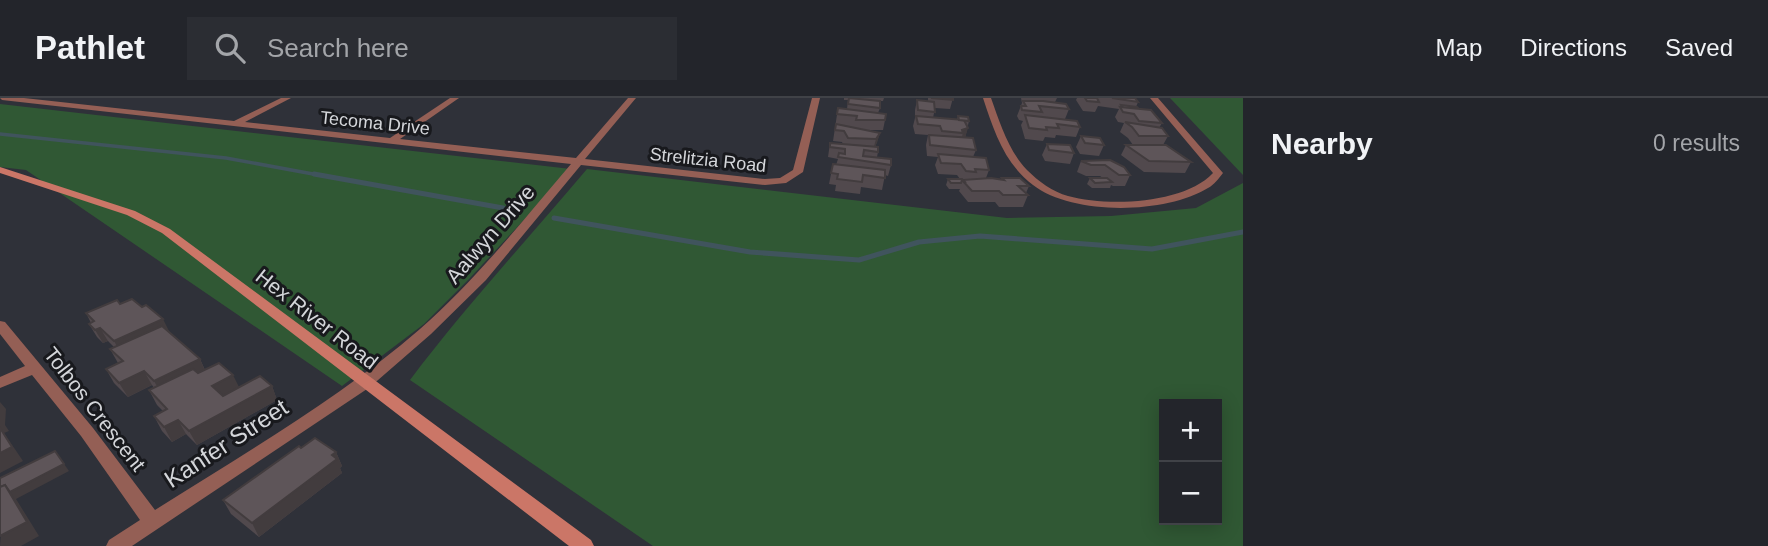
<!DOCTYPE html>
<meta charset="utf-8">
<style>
body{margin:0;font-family:Arial,sans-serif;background:#2b2d33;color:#f1f3f6}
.controls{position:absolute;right:21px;bottom:21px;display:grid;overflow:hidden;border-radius:0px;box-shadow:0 4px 18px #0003}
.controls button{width:63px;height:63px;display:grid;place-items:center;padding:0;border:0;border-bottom:2px solid #404247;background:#23252b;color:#f1f3f6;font:35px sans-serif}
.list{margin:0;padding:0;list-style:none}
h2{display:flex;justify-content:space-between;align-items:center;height:91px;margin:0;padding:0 28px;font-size:30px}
h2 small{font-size:23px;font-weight:400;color:#a3a5a9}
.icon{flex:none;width:38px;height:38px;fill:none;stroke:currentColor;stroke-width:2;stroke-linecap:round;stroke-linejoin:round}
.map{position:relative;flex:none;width:1243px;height:448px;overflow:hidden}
header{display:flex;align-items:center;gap:42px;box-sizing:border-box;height:98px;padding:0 35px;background:#23252b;border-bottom:2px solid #404247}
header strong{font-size:33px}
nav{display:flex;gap:38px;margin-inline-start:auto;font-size:24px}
.search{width:490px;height:63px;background:#2b2d33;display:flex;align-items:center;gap:18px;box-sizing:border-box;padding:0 24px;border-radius:0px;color:#a3a5a9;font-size:26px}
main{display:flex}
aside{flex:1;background:#23252b}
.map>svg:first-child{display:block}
.green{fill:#305834;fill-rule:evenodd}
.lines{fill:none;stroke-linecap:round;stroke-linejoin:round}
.stream-far1{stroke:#40545d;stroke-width:3.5}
.stream{stroke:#40545d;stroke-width:5}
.street{fill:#945f55;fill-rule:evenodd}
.secondary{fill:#cb7667;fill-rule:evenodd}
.wall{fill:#51494d}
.shaded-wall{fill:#423c3e}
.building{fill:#5e5559;stroke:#423c3e;stroke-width:2}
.labels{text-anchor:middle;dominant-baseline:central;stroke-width:6;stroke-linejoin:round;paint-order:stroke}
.far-street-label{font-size:18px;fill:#d4d6da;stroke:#18191d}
.street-label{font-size:21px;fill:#d4d6da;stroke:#18191d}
.near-street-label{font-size:24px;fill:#d4d6da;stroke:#18191d}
</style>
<header>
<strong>Pathlet</strong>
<div class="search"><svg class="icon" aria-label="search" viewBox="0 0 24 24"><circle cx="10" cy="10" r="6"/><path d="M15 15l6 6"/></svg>Search here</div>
<nav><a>Map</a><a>Directions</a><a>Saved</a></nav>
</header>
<main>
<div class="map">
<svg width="1243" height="448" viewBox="0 0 1243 448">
<rect width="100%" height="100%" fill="#2f3139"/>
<g class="green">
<polygon points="1170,0 1243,0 1243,77"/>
<polygon points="0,6 571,71 469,181 424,226 342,288 26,72 0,69"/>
<path d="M 587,71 L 1007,120 L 1111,118 L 1196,110 L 1243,85 L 1243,448 L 653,448 L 410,282 C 465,209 528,141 587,71 ZM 1164,306 L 1217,306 L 1217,422 L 1164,422 Z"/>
</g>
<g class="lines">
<polyline class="stream-far1" points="0,36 226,60 324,78"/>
<g class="stream">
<polyline points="314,76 503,110"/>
<polyline points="554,120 750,154 859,162 919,144 980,138 1152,151 1243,134"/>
</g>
<g class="street">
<path d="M 0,0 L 24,0 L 234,23 L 281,0 L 291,0 L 245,24 L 390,40 L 450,0 L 459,0 L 400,41 L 576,60 L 628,0 L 636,0 L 585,61 L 765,81 L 780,80 L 793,72 L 812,0 L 820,0 L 803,74 L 786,85 L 765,87 L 581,67 L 486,182 L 431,236 L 370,289 L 132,448 L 106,448 L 109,442 L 140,422 L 81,338 L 32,277 L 0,290 L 0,279 L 25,268 L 0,236 L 0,223 L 5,224 L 93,330 L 155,412 C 245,355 339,301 420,231 C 476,182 523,122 571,66 L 2,2 Z"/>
<path d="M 983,0 L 991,0 C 1000,25 1008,52 1027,72 C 1038,83 1053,94 1068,98 C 1108,109 1184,106 1213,75 L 1150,0 L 1158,0 L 1223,75 C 1219,80 1214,87 1208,90 C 1166,116 1073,118 1033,87 C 1004,65 994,33 983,0 Z"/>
</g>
<polygon class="secondary" points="0,69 135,113 170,131 591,442 594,448 569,448 162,135 127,117 0,75"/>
</g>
<g class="wall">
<polygon points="844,0 884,0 883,3 878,3 880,10 878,15 885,22 883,32 866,32 880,35 875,49 878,54 877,59 891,67 888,78 885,77 882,92 861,89 860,96 835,93 836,87 829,86 833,66 836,67 838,61 828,59 830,45 843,46 842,44 833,43 838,10 847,11 848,2 844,2"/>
<polygon points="928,0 953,0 950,11 935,10 933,20 957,21 958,18 969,23 965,40 976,52 973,59 989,72 986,80 1001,81 1002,80 1029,88 1026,95 1028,97 1023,109 999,109 995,104 968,104 959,93 960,91 949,91 946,87 948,81 960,81 957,77 938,76 935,67 938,59 927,58 926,47 928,37 915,36 913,28 915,20 915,12 917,2 928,3"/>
<polygon points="1021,0 1057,0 1055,4 1069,11 1065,21 1080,29 1076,39 1056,37 1055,40 1045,39 1043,43 1025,41 1021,27 1023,23 1019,22 1017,18 1022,5"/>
<polygon points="1077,0 1135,0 1138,4 1136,9 1162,25 1159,30 1168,38 1163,47 1191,64 1185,75 1144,74 1121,57 1126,47 1133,47 1128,40 1120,34 1124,25 1118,24 1115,19 1119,11 1098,8 1095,14 1083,13 1076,2"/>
<polygon points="1081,38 1104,47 1099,58 1080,56 1076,49"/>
<polygon points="1047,46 1074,55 1070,66 1045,63 1042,57"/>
<polygon points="1110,62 1130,77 1125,88 1113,88 1111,87 1110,90 1092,90 1087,86 1090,80 1103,80 1100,78 1086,78 1077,74 1081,63"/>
<polygon points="120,206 169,234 200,261 205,272 239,289 272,288 277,302 197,347 186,336 172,344 162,333 154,318 163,313 157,307 149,292 154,290 152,287 128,299 114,285 106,271 118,265 110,251 114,249 108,243 103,245 97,239 89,226 91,225 86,215"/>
<polygon points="301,350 336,354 342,368 340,370 342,375 259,439 231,416 223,402"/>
</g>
<g class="shaded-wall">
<polygon points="968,30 965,40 961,42 963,35 962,32"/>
<polygon points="880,35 877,45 873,52 876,41"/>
<polygon points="163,221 170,235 122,257 114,243"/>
<polygon points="100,230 108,243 103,245 95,232"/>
<polygon points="200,261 206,275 162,297 154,283"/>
<polygon points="144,273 152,287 128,299 119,285"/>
<polygon points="233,277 240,291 218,302 212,288"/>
<polygon points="272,288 277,302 197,347 189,333"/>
<polygon points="0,304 6,311 5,327 9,333 4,335 23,363 0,375"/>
<polygon points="178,322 186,336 172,344 164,329"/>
<polygon points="336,354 342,368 340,370 342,375 259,439 252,425"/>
<polygon points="64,366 69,373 16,401 39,438 21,448 0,448 5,387"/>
</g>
<g class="building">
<polygon points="849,0 880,3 880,10 848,6"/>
<polygon points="931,0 953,0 953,2"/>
<polygon points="1085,0 1097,0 1099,4 1087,3"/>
<polygon points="1112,0 1135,0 1138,4"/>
<polygon points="917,2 934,4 935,14 918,12"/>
<polygon points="1023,3 1043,3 1066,6 1069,11 1039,8 1042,14 1022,12 1021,8 1026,8"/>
<polygon points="1121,7 1137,9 1139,11 1123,10"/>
<polygon points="1120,9 1151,12 1162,25 1139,23 1134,16 1123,14"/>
<polygon points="838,10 886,16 885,22 856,22 857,18 837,16"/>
<polygon points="1025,17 1077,23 1080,29 1057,26 1059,30 1046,29 1047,32 1029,30"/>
<polygon points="916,18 964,22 968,30 962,32 963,35 942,33 940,28 918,26"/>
<polygon points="958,18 968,19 969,23 959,22"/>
<polygon points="1125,24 1162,30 1168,38 1139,38 1132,29"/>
<polygon points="836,26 880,35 876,41 848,40 844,33 835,32"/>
<polygon points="929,37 973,40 976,52 930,47"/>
<polygon points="1081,38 1100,40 1104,47 1085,45"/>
<polygon points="830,45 878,49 878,54 864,52 863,58 891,61 891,67 838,59 839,55 845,56 845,51 830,49"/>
<polygon points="1047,46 1070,47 1074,55 1049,52"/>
<polygon points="1126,47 1166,47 1191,64 1149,63"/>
<polygon points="938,56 986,60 989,72 975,71 976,74 966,73 961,66 941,65"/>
<polygon points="1110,62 1124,69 1130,77 1119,77 1105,67 1091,67 1081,63"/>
<polygon points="833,66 885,72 885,80 863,77 862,84 837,81 838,76 831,75"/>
<polygon points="991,80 1004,82 1002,80 1020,80 1029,88 1018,88 1028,97 1003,97 999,93 972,93 962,82"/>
<polygon points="1090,80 1107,80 1112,84 1095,85"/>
<polygon points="948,81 962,81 966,85 962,82 961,85 951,85"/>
<polygon points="132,201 142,209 146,207 163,221 114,243 100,230 95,232 89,226 94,223 86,215 117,202 120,206"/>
<polygon points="162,228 200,261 154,283 144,273 119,285 106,271 123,263 110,251"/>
<polygon points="219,265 233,277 212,288 223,298 260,278 272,288 189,333 178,322 164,329 154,318 167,311 149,292 193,271 198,275"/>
<polygon points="0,330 12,349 0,355"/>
<polygon points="315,340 336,354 332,357 337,361 252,425 223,402 299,348 301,350"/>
<polygon points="55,353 64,366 10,394 5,387 0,389 0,380"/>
<polygon points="5,387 27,424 0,438 0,389"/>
</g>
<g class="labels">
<g class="far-street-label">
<text transform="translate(375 25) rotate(6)">Tecoma Drive</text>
<text transform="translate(708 62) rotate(6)">Strelitzia Road</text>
</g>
<g class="street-label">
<text transform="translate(490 136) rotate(-49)">Aalwyn Drive</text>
<text transform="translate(317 221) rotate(38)">Hex River Road</text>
<text transform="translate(95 311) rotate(52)">Tolbos Crescent</text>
</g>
<g class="near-street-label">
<text transform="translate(226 345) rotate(-33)">Kanfer Street</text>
</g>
</g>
</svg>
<div class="controls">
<button>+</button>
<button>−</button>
</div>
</div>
<aside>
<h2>Nearby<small>0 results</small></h2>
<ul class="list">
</ul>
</aside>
</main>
